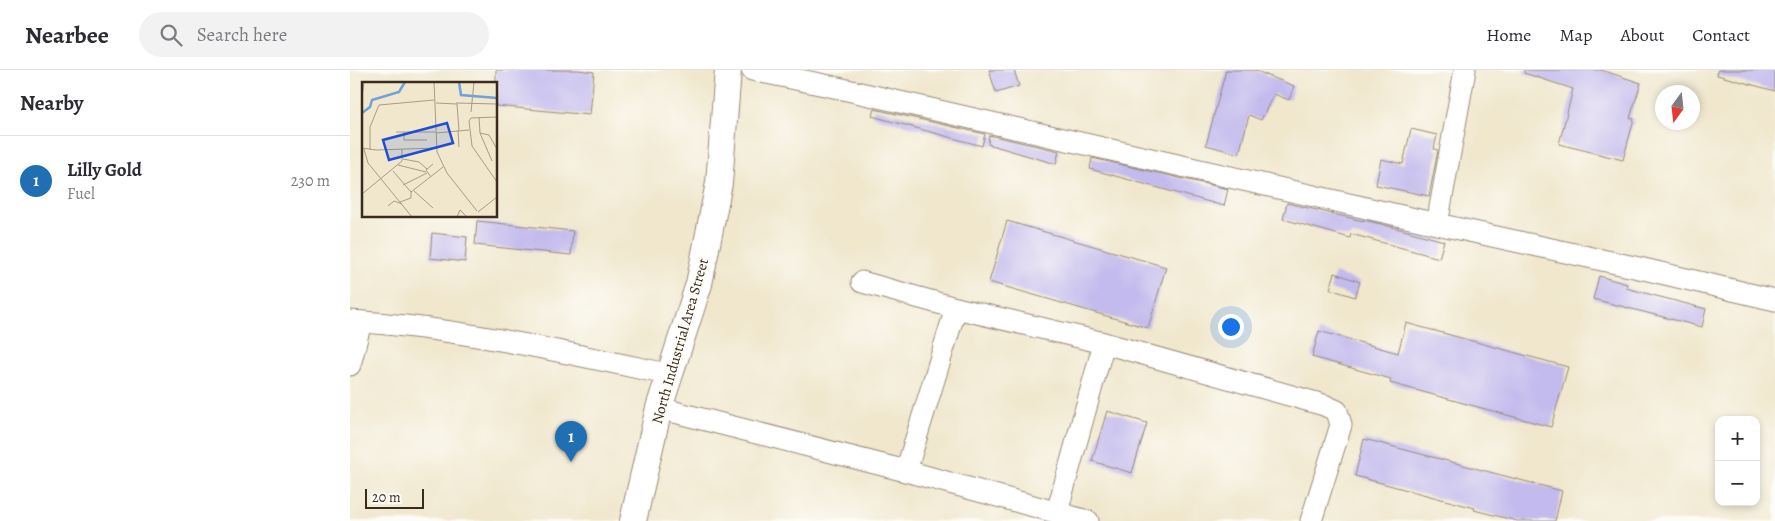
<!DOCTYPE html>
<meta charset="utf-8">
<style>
body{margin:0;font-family:Alegreya,serif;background:#f2f2f3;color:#2b2b33}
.controls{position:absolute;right:15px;bottom:15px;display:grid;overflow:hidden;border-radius:10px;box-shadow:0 2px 8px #0003}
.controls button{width:45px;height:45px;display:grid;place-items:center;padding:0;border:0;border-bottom:1px solid #e1e1e2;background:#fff;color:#2b2b33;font:25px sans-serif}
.compass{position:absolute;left:1305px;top:15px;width:45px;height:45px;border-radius:50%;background:#fff;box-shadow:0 2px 8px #0003;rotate:195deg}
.scale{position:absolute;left:15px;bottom:12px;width:59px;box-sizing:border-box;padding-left:5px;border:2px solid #3b2a1e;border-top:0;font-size:14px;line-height:18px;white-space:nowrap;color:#3b2a1e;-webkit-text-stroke:4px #fdfcf7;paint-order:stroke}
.you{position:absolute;left:880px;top:256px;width:18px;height:18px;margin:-12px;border:4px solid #fff;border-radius:50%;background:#1a73e8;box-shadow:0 0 0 8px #1a73e833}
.badge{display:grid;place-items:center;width:32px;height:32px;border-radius:50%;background:#1f6fb2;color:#fff;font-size:16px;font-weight:700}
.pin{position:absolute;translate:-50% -41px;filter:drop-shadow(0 1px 2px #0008)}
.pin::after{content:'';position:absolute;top:26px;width:18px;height:15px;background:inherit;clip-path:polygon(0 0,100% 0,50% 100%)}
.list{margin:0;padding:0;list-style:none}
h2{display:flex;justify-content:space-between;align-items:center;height:65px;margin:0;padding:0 20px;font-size:21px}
h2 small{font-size:16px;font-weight:400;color:#7c7c81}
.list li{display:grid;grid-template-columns:32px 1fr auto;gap:15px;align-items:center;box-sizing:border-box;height:90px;padding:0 20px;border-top:1px solid #e1e1e2}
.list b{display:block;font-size:19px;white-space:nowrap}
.list p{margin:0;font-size:16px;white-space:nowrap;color:#7c7c81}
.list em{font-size:16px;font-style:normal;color:#7c7c81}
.icon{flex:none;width:28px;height:28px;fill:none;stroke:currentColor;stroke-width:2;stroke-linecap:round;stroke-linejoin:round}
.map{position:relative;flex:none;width:1425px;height:451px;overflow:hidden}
header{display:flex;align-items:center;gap:30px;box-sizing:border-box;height:70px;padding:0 25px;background:#fff;border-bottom:1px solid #e1e1e2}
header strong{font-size:24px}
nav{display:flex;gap:28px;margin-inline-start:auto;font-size:18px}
.search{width:350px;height:45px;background:#f2f2f3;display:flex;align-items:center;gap:12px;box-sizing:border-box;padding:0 18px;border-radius:28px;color:#7c7c81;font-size:19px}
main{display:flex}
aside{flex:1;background:#fff}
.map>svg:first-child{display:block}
.building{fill:#c3baed}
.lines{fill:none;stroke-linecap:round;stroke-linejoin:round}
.minor-casing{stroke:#968876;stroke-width:23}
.major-casing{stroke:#968876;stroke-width:28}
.minor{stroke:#fff;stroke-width:21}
.major{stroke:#fff;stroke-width:26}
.labels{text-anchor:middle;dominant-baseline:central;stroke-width:4.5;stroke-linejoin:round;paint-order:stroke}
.street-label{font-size:15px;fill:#3b2a1e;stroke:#fdfcf7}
.inset-river{fill:none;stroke:#6fa1da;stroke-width:2.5}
.inset-road{fill:none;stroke:#a89b87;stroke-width:1}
.view{fill:#1d4ed8;fill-opacity:0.15;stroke:#1d4ed8;stroke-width:2.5}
.inset-edge{fill:none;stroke:#3b2a1e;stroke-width:2.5}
</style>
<header>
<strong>Nearbee</strong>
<div class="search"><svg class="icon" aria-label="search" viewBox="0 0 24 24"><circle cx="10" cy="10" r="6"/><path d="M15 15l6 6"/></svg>Search here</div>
<nav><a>Home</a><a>Map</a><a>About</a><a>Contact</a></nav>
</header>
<main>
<aside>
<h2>Nearby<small></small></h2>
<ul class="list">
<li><span class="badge">1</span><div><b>Lilly Gold</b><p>Fuel</p></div><em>230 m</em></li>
</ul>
</aside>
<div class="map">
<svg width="1425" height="451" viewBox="0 0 1425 451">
<rect width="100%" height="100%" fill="#fdfcf7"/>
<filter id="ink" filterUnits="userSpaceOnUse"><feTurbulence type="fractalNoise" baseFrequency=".02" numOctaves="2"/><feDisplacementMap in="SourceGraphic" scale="10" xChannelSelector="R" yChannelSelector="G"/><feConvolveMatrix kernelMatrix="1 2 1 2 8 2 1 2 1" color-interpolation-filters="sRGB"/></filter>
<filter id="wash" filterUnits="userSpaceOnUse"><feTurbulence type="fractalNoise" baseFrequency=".0096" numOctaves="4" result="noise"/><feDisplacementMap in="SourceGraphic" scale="20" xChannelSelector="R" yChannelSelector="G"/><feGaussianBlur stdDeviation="1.12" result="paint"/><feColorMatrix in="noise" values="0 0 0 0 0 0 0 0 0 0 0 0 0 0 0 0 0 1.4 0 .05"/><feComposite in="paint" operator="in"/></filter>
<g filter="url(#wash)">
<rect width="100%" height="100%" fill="#f0e7cd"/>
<g id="blocks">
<g class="building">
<polygon points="146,0 228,0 244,2 240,45 146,36"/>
<polygon points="639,0 664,0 669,16 646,23"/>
<polygon points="876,0 904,0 944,16 939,30 924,24 911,50 899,45 889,84 856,75"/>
<polygon points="1174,0 1251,0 1291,13 1280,48 1284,49 1273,90 1209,74 1223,19 1174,3"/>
<polygon points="1368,0 1425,0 1425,21 1367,5"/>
<polygon points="524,39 635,64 632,76 522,46"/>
<polygon points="1061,59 1087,65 1084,79 1088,80 1079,126 1026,115 1031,89 1053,94"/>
<polygon points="639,65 709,81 706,94 638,74"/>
<polygon points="742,88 878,119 874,136 740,99"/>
<polygon points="937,133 1013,151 1013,150 1031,154 1094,171 1089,188 1001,164 1000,168 933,149"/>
<polygon points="127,151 223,161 221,185 125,175"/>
<polygon points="657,151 816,197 798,258 639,212"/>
<polygon points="82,163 117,167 115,192 80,188"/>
<polygon points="985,203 1010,212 1005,227 980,219"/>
<polygon points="1249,206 1277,214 1276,218 1356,239 1352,257 1243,229"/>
<polygon points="1056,253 1218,297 1201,357 1040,313 1041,309 962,287 969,261 1048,283"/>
<polygon points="757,341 797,353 782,403 742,391"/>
<polygon points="1014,369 1212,421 1205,451 1167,451 1124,440 1125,438 1005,406"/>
</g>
</g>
</g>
<g filter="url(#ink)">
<use href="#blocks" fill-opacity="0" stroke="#968876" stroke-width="1"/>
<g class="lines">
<g class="minor-casing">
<g id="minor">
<polyline points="402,0 484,17 1087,154 1298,200 1425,230"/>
<polyline points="1087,154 1115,0"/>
<polyline points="512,212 606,238 754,273 974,335 987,341 991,355 961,451"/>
<path d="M 0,251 C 109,258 214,282 321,305"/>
<polyline points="0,295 11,252"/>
<polyline points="309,338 556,401 738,451"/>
<polyline points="556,401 606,238"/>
<polyline points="707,442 754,273"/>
</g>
</g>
<g class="major-casing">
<polyline id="major" points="283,451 309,338 349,214 369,113 378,0"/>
</g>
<use href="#minor" class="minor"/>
<use href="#major" class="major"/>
</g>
</g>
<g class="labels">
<g class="street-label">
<text transform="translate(330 271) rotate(-74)">North Industrial Area Street</text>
</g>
</g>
<g transform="translate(12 12)">
<rect width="135" height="135" fill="#f0e7cd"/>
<path class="inset-river" d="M 97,0 L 99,13 L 135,16M 0,31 L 8,25 L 10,18 L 37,10 L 43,0"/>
<path class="inset-road" d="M 72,0 L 75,70 L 85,91 L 115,129M 0,15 L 2,0M 74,21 L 95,22 L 97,48M 94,21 L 135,22M 109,30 L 112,0M 117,35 L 118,51 L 127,53 L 135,67M 135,35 L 109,36 L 107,39 L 110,64 L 135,100M 96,48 L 97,65M 34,50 L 73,50M 42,50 L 42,58 L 65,58M 74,51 L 107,48M 118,51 L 130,79M 0,66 L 14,68 L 74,66M 2,67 L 6,81 L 50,135M 8,68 L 8,45 L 17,23 L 72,18M 41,77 L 57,80 L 65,87M 36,83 L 64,90M 31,89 L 49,110 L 81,85M 69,95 L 64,88 L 71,82M 41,103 L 65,91M 52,109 L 71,126M 0,112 L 40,79 L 40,67M 38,120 L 49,116 L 49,110M 26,124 L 32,119 L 40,122M 116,130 L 135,115M 95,135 L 98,128 L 105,135"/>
<path class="view" d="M 85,41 L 91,61 L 27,78 L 21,58 Z"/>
<rect width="135" height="135" class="inset-edge"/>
</g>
</svg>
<div class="controls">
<button>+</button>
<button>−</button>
</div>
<svg class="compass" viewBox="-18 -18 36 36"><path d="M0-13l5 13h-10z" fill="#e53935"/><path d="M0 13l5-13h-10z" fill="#7c7c81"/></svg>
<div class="scale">20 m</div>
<div class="you"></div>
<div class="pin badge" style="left:221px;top:392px">1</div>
</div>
</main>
